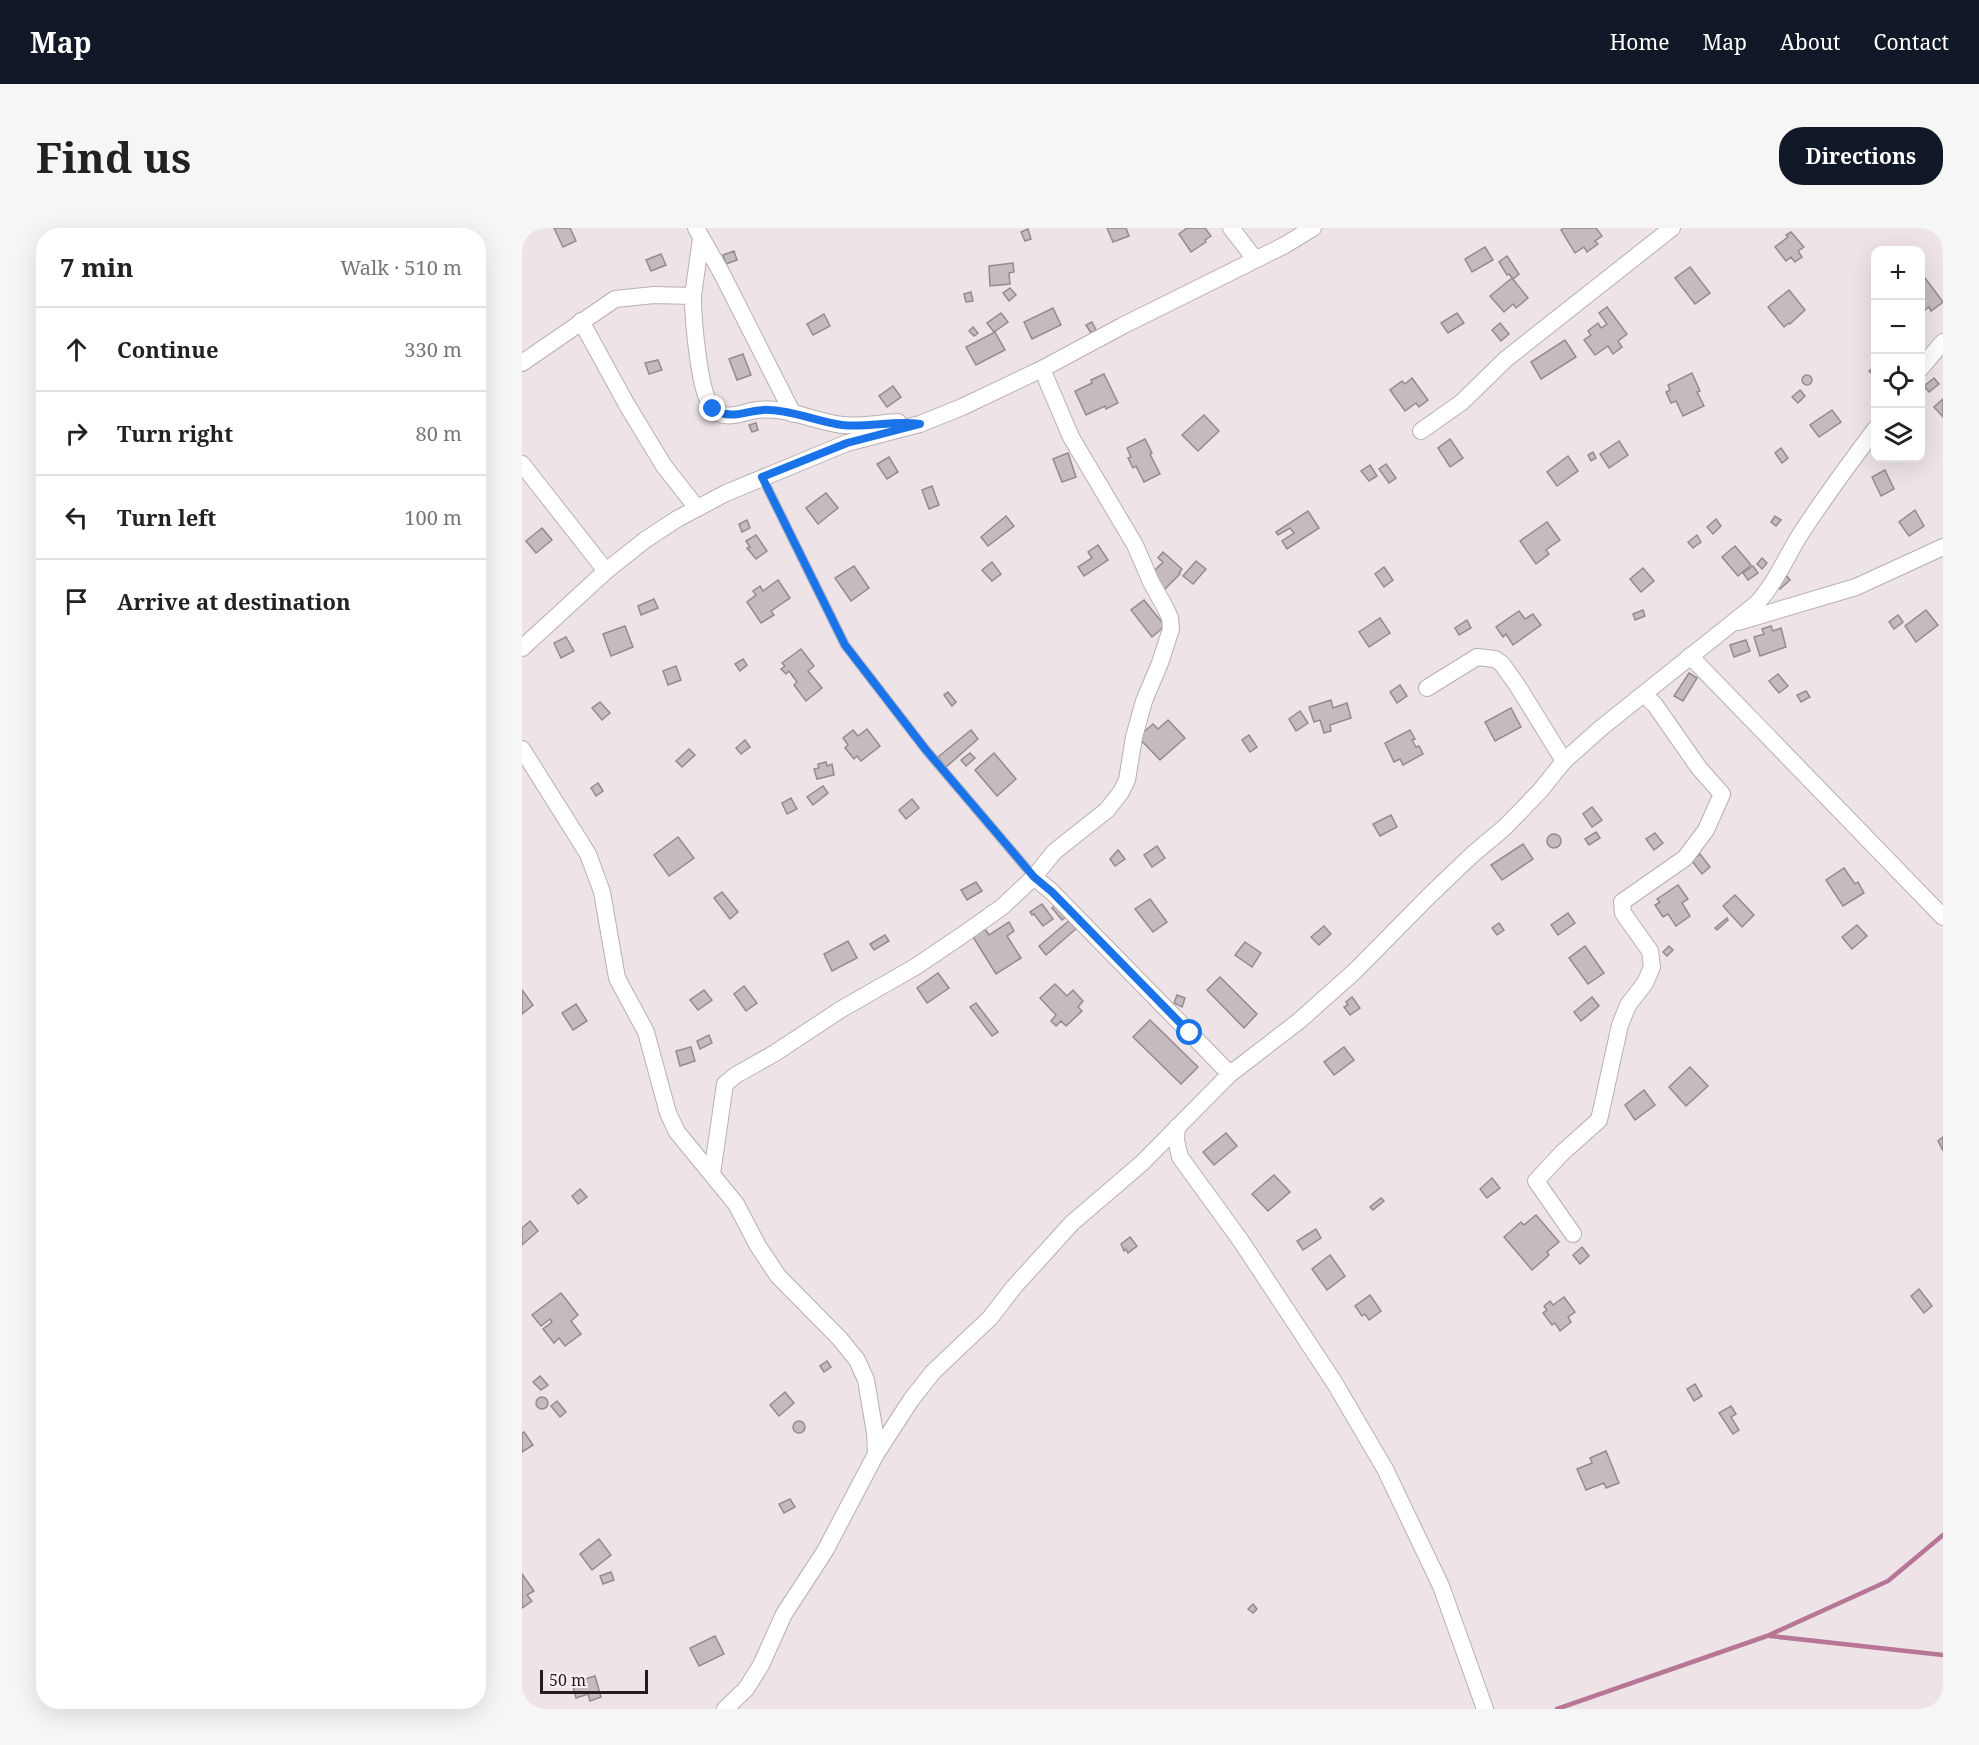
<!DOCTYPE html>
<meta charset="utf-8">
<style>
body{margin:0;font-family:"Noto Serif",serif;background:#f6f6f6;color:#222}
.controls{position:absolute;right:18px;top:18px;display:grid;overflow:hidden;border-radius:12px;box-shadow:0 6px 24px #0002}
.controls button{width:54px;height:54px;display:grid;place-items:center;padding:0;border:0;border-bottom:2px solid #e0e0e0;background:#fff;color:#222;font:30px sans-serif}
.scale{position:absolute;left:18px;bottom:15px;width:108px;box-sizing:border-box;padding-left:6px;border:3px solid #211e1f;border-top:0;font-size:16px;line-height:21px;white-space:nowrap;color:#211e1f;-webkit-text-stroke:4px #fbf1f5;paint-order:stroke}
.stop{position:absolute;width:18px;height:18px;margin:-14px;border:4px solid #1a73e8;border-radius:50%;background:#fff}
.stop.end{background:#1a73e8;border-color:#fff;box-shadow:0 2px 6px #0008}
.list{margin:0;padding:0;list-style:none}
h2{display:flex;justify-content:space-between;align-items:center;height:78px;margin:0;padding:0 24px;font-size:26px}
h2 small{font-size:20px;font-weight:400;color:#767676}
.list li{display:grid;grid-template-columns:39px 1fr auto;gap:18px;align-items:center;box-sizing:border-box;height:84px;padding:0 24px;border-top:2px solid #e0e0e0}
.list b{display:block;font-size:22px;white-space:nowrap}
.list em{font-size:20px;font-style:normal;color:#767676}
.icon{flex:none;width:33px;height:33px;fill:none;stroke:currentColor;stroke-width:2;stroke-linecap:round;stroke-linejoin:round}
.map{position:relative;flex:none;width:1421px;height:1481px;overflow:hidden;border-radius:24px}
header{display:flex;align-items:center;gap:36px;box-sizing:border-box;height:84px;padding:0 30px;background:#111827;color:#fff}
header strong{font-size:28px}
nav{display:flex;gap:33px;margin-inline-start:auto;font-size:21px}
.intro{display:flex;align-items:center;justify-content:space-between;box-sizing:border-box;height:144px;padding:0 36px}
h1{margin:0;font-size:42px}
.button{padding:15px 27px;border-radius:24px;background:#111827;color:#fff;font-size:21px;font-weight:700}
main{display:flex;gap:36px;padding:0 36px}
aside{flex:1;background:#fff;border-radius:24px;box-shadow:0 6px 24px #0002}
.map>svg:first-child{display:block}
.lines{fill:none;stroke-linecap:round;stroke-linejoin:round}
.stream{stroke:#b77695;stroke-width:4.5}
.building{fill:#c5bbbf;stroke:#948b8f;stroke-width:1.5}
.service-casing{stroke:#b8afb3;stroke-width:10}
.minor-casing{stroke:#b8afb3;stroke-width:18}
.service{stroke:#fff;stroke-width:8}
.minor{stroke:#fff;stroke-width:16}
.route{stroke:#1a73e8;stroke-width:8}
</style>
<header>
<strong>Map</strong>
<nav><a>Home</a><a>Map</a><a>About</a><a>Contact</a></nav>
</header>
<div class="intro"><h1>Find us</h1><a class="button">Directions</a></div>
<main>
<aside>
<h2>7 min<small>Walk · 510 m</small></h2>
<ul class="list">
<li><svg class="icon" aria-label="ahead" viewBox="0 0 24 24"><path d="M12 20V5M6 11l6-6 6 6"/></svg><div><b>Continue</b></div><em>330 m</em></li>
<li><svg class="icon" aria-label="right" viewBox="0 0 24 24"><path d="M7 20v-9h11M14 6l5 5-5 5"/></svg><div><b>Turn right</b></div><em>80 m</em></li>
<li><svg class="icon" aria-label="left" viewBox="0 0 24 24"><path d="M17 20v-9H6M10 6l-5 5 5 5"/></svg><div><b>Turn left</b></div><em>100 m</em></li>
<li><svg class="icon" aria-label="arrive" viewBox="0 0 24 24"><path d="M6 21V4h12l-3 4 3 4H6"/></svg><div><b>Arrive at destination</b></div></li>
</ul>
</aside>
<div class="map">
<svg width="1421" height="1481" viewBox="0 0 1421 1481">
<rect width="100%" height="100%" fill="#eee4e8"/>
<g class="lines">
<g class="stream">
<polyline points="1248,1408 1421,1427"/>
<polyline points="1035,1481 1245,1408 1366,1353 1421,1307"/>
</g>
</g>
<g class="building">
<polygon points="32,0 48,0 54,13 41,19"/>
<polygon points="585,0 604,0 607,8 591,14"/>
<polygon points="665,0 683,0 689,8 683,12 684,14 669,24 657,6"/>
<polygon points="1042,0 1074,0 1080,8 1073,13 1076,16 1065,24 1062,19 1053,25 1039,2"/>
<polygon points="506,1 509,11 503,13 499,4"/>
<polygon points="1269,4 1282,19 1276,23 1280,29 1273,34 1269,29 1264,33 1253,19 1266,9 1264,7"/>
<polygon points="963,19 971,32 950,44 943,31"/>
<polygon points="212,23 215,32 204,36 201,27"/>
<polygon points="139,26 144,37 129,43 124,32"/>
<polygon points="985,28 997,46 991,51 987,46 985,47 977,34"/>
<polygon points="491,35 492,44 487,45 488,56 468,58 467,38"/>
<polygon points="1168,39 1188,65 1173,76 1153,50"/>
<polygon points="990,50 1006,70 994,80 991,76 982,84 968,68"/>
<polygon points="1403,50 1421,74 1409,83 1407,79 1398,86 1398,53"/>
<polygon points="488,60 494,67 487,73 481,65"/>
<polygon points="1267,62 1283,82 1268,96 1267,95 1262,99 1246,79"/>
<polygon points="449,64 451,73 444,74 442,66"/>
<polygon points="1085,79 1105,106 1096,113 1100,119 1091,126 1086,118 1073,127 1062,112 1069,107 1066,103 1076,95 1079,100 1085,96 1077,85"/>
<polygon points="531,80 539,97 510,111 502,94"/>
<polygon points="479,85 486,94 472,104 465,95"/>
<polygon points="935,85 942,95 926,105 919,95"/>
<polygon points="302,86 308,98 291,107 285,96"/>
<polygon points="570,94 574,102 569,105 564,97"/>
<polygon points="978,95 987,106 979,113 970,102"/>
<polygon points="451,99 456,105 452,108 447,103"/>
<polygon points="473,104 483,122 454,137 444,119"/>
<polygon points="1043,112 1054,129 1019,151 1009,134"/>
<polygon points="221,126 229,147 215,152 207,131"/>
<polygon points="136,132 140,142 127,146 123,135"/>
<polygon points="1354,137 1354,150 1347,143"/>
<polygon points="1170,145 1178,163 1175,164 1182,178 1161,188 1154,173 1149,175 1144,164 1148,162 1146,157"/>
<polygon points="582,146 596,175 584,181 583,178 564,187 553,163 570,155 569,152"/>
<circle cx="1285" cy="152" r="5"/>
<polygon points="890,150 906,172 897,179 894,175 883,183 868,162 880,153 883,156"/>
<polygon points="1412,150 1417,156 1407,164 1402,158"/>
<polygon points="371,158 379,169 365,179 357,168"/>
<polygon points="1278,162 1283,168 1276,175 1270,169"/>
<polygon points="1421,171 1421,189 1412,179"/>
<polygon points="1310,182 1319,194 1297,209 1288,197"/>
<polygon points="682,187 697,203 676,223 660,207"/>
<polygon points="234,195 236,202 230,204 227,197"/>
<polygon points="623,211 630,225 628,226 638,246 622,254 614,238 611,240 606,230 609,229 605,220"/>
<polygon points="928,211 941,230 928,239 916,220"/>
<polygon points="1097,213 1106,227 1087,240 1078,226"/>
<polygon points="1259,220 1266,230 1260,235 1253,225"/>
<polygon points="1071,224 1074,230 1069,233 1066,227"/>
<polygon points="546,225 554,249 540,254 531,231"/>
<polygon points="1046,228 1056,243 1035,258 1025,244"/>
<polygon points="367,229 376,244 365,251 355,236"/>
<polygon points="864,236 874,250 867,255 857,241"/>
<polygon points="848,237 855,248 847,253 839,243"/>
<polygon points="1363,242 1372,261 1359,268 1350,249"/>
<polygon points="410,258 417,277 407,281 400,262"/>
<polygon points="304,265 316,280 296,296 284,280"/>
<polygon points="1393,282 1402,298 1387,308 1377,294"/>
<polygon points="786,283 797,300 765,321 760,313 772,305 768,300 756,307 754,304"/>
<polygon points="484,288 492,298 466,318 459,309"/>
<polygon points="1253,288 1259,292 1254,298 1249,294"/>
<polygon points="1194,291 1199,298 1191,306 1185,299"/>
<polygon points="225,292 228,300 220,304 217,296"/>
<polygon points="1025,294 1038,312 1024,322 1027,326 1014,336 998,313"/>
<polygon points="20,300 30,312 14,325 4,313"/>
<polygon points="234,307 245,323 234,331 225,320 228,319 224,313"/>
<polygon points="1175,307 1179,314 1171,320 1166,314"/>
<polygon points="576,317 586,332 562,348 556,339 570,330 566,324"/>
<polygon points="1213,318 1229,337 1216,348 1200,329"/>
<polygon points="641,324 660,341 657,345 658,346 642,362 627,348 641,334 636,330"/>
<polygon points="1240,330 1245,335 1240,341 1235,336"/>
<polygon points="674,333 684,341 671,356 661,348"/>
<polygon points="470,334 479,346 470,353 460,342"/>
<polygon points="332,338 347,360 329,373 313,350"/>
<polygon points="1231,338 1236,345 1226,352 1221,345"/>
<polygon points="862,339 871,352 862,359 853,346"/>
<polygon points="1121,340 1132,353 1119,364 1108,351"/>
<polygon points="1263,346 1268,352 1258,361 1252,356"/>
<polygon points="256,352 268,370 249,383 252,387 239,395 225,374 234,367 231,363 238,358 241,363"/>
<polygon points="132,371 136,380 119,387 116,378"/>
<polygon points="622,372 643,398 630,409 609,382"/>
<polygon points="1121,382 1123,388 1113,392 1111,386"/>
<polygon points="1404,382 1416,397 1394,414 1383,398"/>
<polygon points="997,383 1003,391 1011,386 1019,397 991,417 984,406 981,409 974,399"/>
<polygon points="1376,387 1381,394 1372,401 1367,394"/>
<polygon points="858,390 868,405 847,419 837,404"/>
<polygon points="945,392 949,400 937,407 933,400"/>
<polygon points="103,398 111,419 89,428 81,406"/>
<polygon points="1249,398 1251,403 1259,400 1264,419 1238,428 1232,409 1242,406 1240,401"/>
<polygon points="44,409 52,423 39,430 32,415"/>
<polygon points="1224,412 1228,423 1212,429 1208,417"/>
<polygon points="279,421 292,438 286,443 300,460 284,473 272,457 275,454 267,443 264,446 259,441 263,438 260,435"/>
<polygon points="221,431 225,437 218,443 213,436"/>
<polygon points="154,438 159,452 146,457 141,443"/>
<polygon points="1167,445 1175,450 1161,473 1152,468"/>
<polygon points="1256,446 1266,458 1257,465 1247,453"/>
<polygon points="878,457 885,468 875,475 868,464"/>
<polygon points="1284,463 1288,469 1279,474 1275,467"/>
<polygon points="426,464 434,474 430,478 422,467"/>
<polygon points="809,472 811,480 825,475 829,490 808,497 809,503 802,505 798,492 792,494 787,479"/>
<polygon points="78,474 88,485 80,492 70,480"/>
<polygon points="989,480 999,499 973,513 963,494"/>
<polygon points="778,483 786,495 774,503 767,491"/>
<polygon points="646,492 663,510 638,532 616,509 631,496 636,501"/>
<polygon points="345,501 358,518 339,533 335,528 332,531 323,520 326,517 321,510 331,502 336,508"/>
<polygon points="449,502 456,511 424,539 416,529"/>
<polygon points="888,502 893,511 890,512 894,519 897,518 901,526 881,537 878,531 872,534 863,515"/>
<polygon points="727,507 735,519 728,524 720,512"/>
<polygon points="223,512 228,519 219,526 214,520"/>
<polygon points="167,521 173,527 160,539 154,533"/>
<polygon points="448,525 453,530 444,538 439,532"/>
<polygon points="472,525 494,551 475,568 453,542"/>
<polygon points="304,534 305,538 310,536 312,547 295,551 292,541 297,540 296,536"/>
<polygon points="76,555 81,563 74,568 69,560"/>
<polygon points="301,558 306,565 291,577 285,569"/>
<polygon points="269,570 275,581 265,586 260,575"/>
<polygon points="390,571 397,580 384,591 377,582"/>
<polygon points="1070,579 1080,592 1070,599 1061,586"/>
<polygon points="869,587 875,599 858,608 851,596"/>
<polygon points="1074,604 1078,610 1067,617 1063,611"/>
<polygon points="1133,605 1141,615 1132,622 1124,611"/>
<circle cx="1032" cy="613" r="7"/>
<polygon points="156,609 172,630 147,648 132,627"/>
<polygon points="1001,616 1011,631 980,652 969,637"/>
<polygon points="635,618 643,630 630,639 622,627"/>
<polygon points="596,622 603,631 593,638 588,631"/>
<polygon points="1178,626 1188,639 1180,646 1170,633"/>
<polygon points="1322,640 1333,656 1336,654 1342,665 1321,678 1304,652"/>
<polygon points="454,654 460,663 445,672 439,662"/>
<polygon points="1156,657 1166,671 1160,675 1168,688 1154,698 1146,686 1141,689 1133,677 1138,674 1135,671"/>
<polygon points="200,664 216,684 208,691 192,670"/>
<polygon points="1213,667 1232,687 1220,699 1201,678"/>
<polygon points="628,671 645,694 631,704 613,681"/>
<polygon points="539,674 548,686 540,692 530,680"/>
<polygon points="520,676 531,691 521,698 512,686 510,687 508,684"/>
<polygon points="1046,685 1053,695 1036,707 1029,697"/>
<polygon points="1205,690 1206,692 1195,702 1193,700"/>
<polygon points="549,691 556,699 524,727 517,718"/>
<polygon points="487,694 492,703 485,708 499,730 474,746 451,709 463,701 467,707"/>
<polygon points="977,695 982,702 975,707 970,700"/>
<polygon points="1335,697 1345,708 1330,721 1320,709"/>
<polygon points="802,698 809,706 797,717 789,709"/>
<polygon points="363,707 367,713 352,722 348,716"/>
<polygon points="326,713 335,730 310,743 302,726"/>
<polygon points="723,714 739,725 730,739 713,727"/>
<polygon points="1063,718 1082,745 1066,756 1047,730"/>
<polygon points="1147,718 1151,722 1145,728 1141,724"/>
<polygon points="416,745 427,760 405,775 395,760"/>
<polygon points="698,749 735,786 722,800 685,762"/>
<polygon points="533,756 545,768 551,762 561,773 556,779 560,783 544,798 539,793 534,798 529,793 534,787 518,770"/>
<polygon points="222,758 235,775 224,783 212,766"/>
<polygon points="0,762 11,777 0,786"/>
<polygon points="182,762 190,772 176,782 168,772"/>
<polygon points="655,767 663,770 660,779 652,775"/>
<polygon points="830,769 838,780 828,787 822,779 826,777 824,774"/>
<polygon points="1070,769 1077,778 1059,793 1052,784"/>
<polygon points="454,775 476,804 470,808 448,779"/>
<polygon points="54,776 65,793 51,802 40,785"/>
<polygon points="628,792 676,839 659,856 611,809"/>
<polygon points="187,807 190,815 178,821 175,813"/>
<polygon points="169,819 173,833 158,838 154,823"/>
<polygon points="822,819 832,832 812,847 802,834"/>
<polygon points="1168,839 1186,858 1164,878 1147,859"/>
<polygon points="1122,862 1133,877 1113,892 1103,877"/>
<polygon points="704,905 715,918 692,937 681,924"/>
<polygon points="1421,909 1421,923 1416,913"/>
<polygon points="752,947 768,964 746,983 730,966"/>
<polygon points="970,950 978,960 965,970 958,961"/>
<polygon points="58,961 65,969 56,976 50,968"/>
<polygon points="859,970 862,973 851,982 848,979"/>
<polygon points="1014,987 1037,1014 1025,1024 1027,1027 1010,1042 982,1009 999,994 1002,997"/>
<polygon points="8,993 16,1003 0,1017 0,1000"/>
<polygon points="794,1001 799,1010 781,1022 775,1013"/>
<polygon points="608,1009 615,1018 606,1025 604,1021 602,1023 599,1016"/>
<polygon points="1060,1019 1067,1028 1058,1036 1051,1027"/>
<polygon points="808,1027 823,1048 805,1062 790,1041"/>
<polygon points="1397,1061 1410,1078 1402,1085 1389,1068"/>
<polygon points="39,1065 56,1087 49,1093 59,1106 43,1118 37,1110 32,1115 21,1101 30,1094 28,1091 19,1098 10,1087"/>
<polygon points="848,1067 859,1083 847,1092 843,1086 840,1088 833,1078"/>
<polygon points="1042,1069 1053,1084 1046,1089 1049,1094 1038,1103 1033,1095 1030,1097 1021,1085 1025,1082 1022,1078 1028,1073 1031,1077"/>
<polygon points="305,1133 309,1139 302,1144 298,1138"/>
<polygon points="18,1148 26,1157 19,1162 11,1154"/>
<polygon points="1173,1156 1180,1168 1172,1173 1165,1161"/>
<polygon points="263,1164 272,1175 257,1188 248,1177"/>
<circle cx="20" cy="1175" r="6"/>
<polygon points="35,1173 44,1184 38,1189 29,1178"/>
<polygon points="1209,1178 1214,1186 1209,1189 1217,1202 1211,1206 1197,1185"/>
<circle cx="277" cy="1199" r="6"/>
<polygon points="2,1204 11,1217 0,1224 0,1205"/>
<polygon points="1084,1223 1097,1255 1084,1260 1082,1255 1064,1262 1055,1241 1070,1235 1068,1230"/>
<polygon points="268,1271 273,1279 262,1285 257,1276"/>
<polygon points="77,1311 89,1327 70,1342 58,1326"/>
<polygon points="89,1344 92,1352 81,1356 78,1348"/>
<polygon points="0,1346 12,1363 5,1367 10,1373 0,1380"/>
<polygon points="731,1376 735,1381 731,1385 726,1381"/>
<polygon points="193,1408 202,1426 177,1438 168,1420"/>
<polygon points="73,1448 79,1469 68,1473 66,1466 54,1470 50,1455"/>
</g>
<g class="lines">
<g class="service-casing">
<polyline id="service" points="240,249 323,417 404,522 512,649"/>
</g>
<g class="minor-casing">
<g id="minor">
<polyline points="174,0 199,44 271,186"/>
<polyline points="709,0 733,31"/>
<polyline points="171,68 179,10"/>
<polyline points="59,93 105,177 142,238 175,280"/>
<path d="M 0,135 L 93,71 L 132,67 L 171,68 C 171,90 177,167 191,181 C 204,194 220,184 235,182 C 264,178 292,194 321,197 C 339,199 358,195 376,194"/>
<polyline points="520,141 549,209 613,317 629,354 644,381 648,390 649,401 638,435 622,473 612,509 605,552 599,564 585,582 532,624 512,649 530,664 708,846"/>
<polyline points="1398,141 1421,114"/>
<polyline points="899,203 940,174 984,131 1150,0"/>
<polyline points="0,236 84,343"/>
<polyline points="1216,394 1334,359 1421,319"/>
<polyline points="0,420 84,343 123,312 155,291 204,265 325,215 398,196 440,179 520,141 600,98 763,17 791,0"/>
<polyline points="1168,428 1421,689"/>
<polyline points="905,460 955,429 973,431 980,436 995,457 1042,533"/>
<polyline points="0,521 66,626 80,664 95,750 124,804 146,885 155,904 214,976 236,1018 256,1048 318,1111 335,1132 344,1152 353,1205 354,1226"/>
<polyline points="655,899 654,912 658,929 719,1013 812,1154 863,1241 919,1358 963,1481"/>
<polyline points="190,946 203,856 214,847 253,825 318,782 393,739 439,708 480,679 512,649"/>
<polyline points="1051,1006 1014,953 1040,925 1077,892 1098,797 1106,777 1123,755 1130,739 1128,723 1101,685 1100,674 1163,630 1184,602 1200,566 1177,540 1133,477 1122,466"/>
<path d="M 203,1481 L 224,1461 L 239,1437 L 262,1386 L 303,1323 L 354,1226 L 389,1172 L 411,1144 L 468,1090 L 492,1059 L 550,995 L 620,935 L 708,846 L 777,793 L 833,743 L 908,667 L 951,626 L 982,600 L 1018,563 L 1042,533 L 1079,500 L 1234,376 C 1252,357 1263,332 1276,310 C 1300,272 1327,236 1354,200"/>
</g>
</g>
<use href="#service" class="service"/>
<use href="#minor" class="minor"/>
</g>
<g class="lines">
<path class="route" d="M 191,181 C 212,194 226,180 248,182 C 273,183 296,194 320,197 C 346,200 372,192 398,196 L 325,215 L 240,249 L 323,417 L 404,522 L 512,649 L 530,664 L 668,805"/>
</g>
</svg>
<div class="controls">
<button>+</button>
<button>−</button>
<button><svg class="icon" aria-label="locate" viewBox="0 0 24 24"><circle cx="12" cy="12" r="6"/><path d="M12 2v4M12 18v4M2 12h4M18 12h4"/></svg></button>
<button><svg class="icon" aria-label="layers" viewBox="0 0 24 24"><path d="M12 4l9 5-9 5-9-5zM3 14l9 5 9-5"/></svg></button>
</div>
<div class="scale">50 m</div>
<div class="stop" style="left:668px;top:805px"></div>
<div class="stop end" style="left:191px;top:181px"></div>
</div>
</main>
